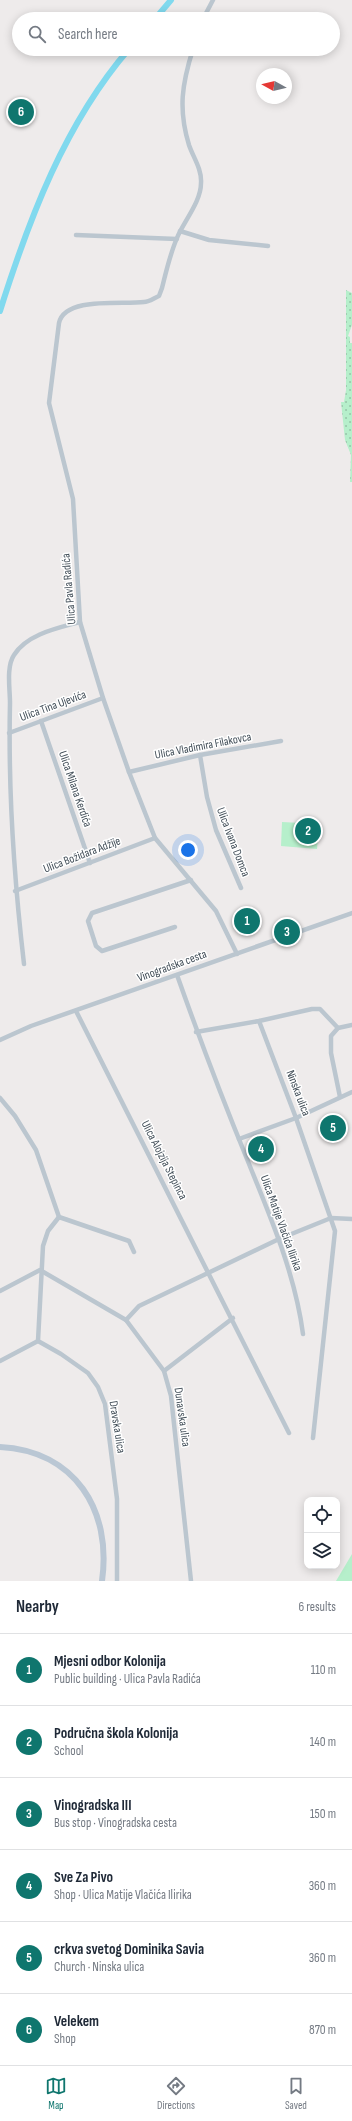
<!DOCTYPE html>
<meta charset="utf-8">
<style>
body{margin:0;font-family:"Sofia Sans Condensed",sans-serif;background:#f2f2f3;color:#1f2937}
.controls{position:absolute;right:12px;bottom:12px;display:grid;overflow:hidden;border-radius:8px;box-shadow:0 2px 10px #0003}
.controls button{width:36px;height:36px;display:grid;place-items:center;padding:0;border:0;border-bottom:1px solid #e0e1e3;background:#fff;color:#1f2937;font:20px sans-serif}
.compass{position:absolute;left:256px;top:68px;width:36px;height:36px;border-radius:50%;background:#fff;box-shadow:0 2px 10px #0003;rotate:278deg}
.you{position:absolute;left:188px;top:850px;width:14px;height:14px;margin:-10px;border:3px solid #fff;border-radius:50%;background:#1a73e8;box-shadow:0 0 0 6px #1a73e833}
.badge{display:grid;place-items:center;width:26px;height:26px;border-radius:50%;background:#0f766e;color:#fff;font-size:13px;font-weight:700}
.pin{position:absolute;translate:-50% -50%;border:2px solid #fff;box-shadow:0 1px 4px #0006}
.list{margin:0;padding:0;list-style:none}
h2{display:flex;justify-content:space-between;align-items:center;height:52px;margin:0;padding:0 16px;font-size:17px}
h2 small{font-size:13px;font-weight:400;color:#747a83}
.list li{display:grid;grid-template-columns:26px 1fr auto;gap:12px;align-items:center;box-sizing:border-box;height:72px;padding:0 16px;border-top:1px solid #e0e1e3}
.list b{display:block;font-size:15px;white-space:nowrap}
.list p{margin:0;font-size:13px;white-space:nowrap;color:#747a83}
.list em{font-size:13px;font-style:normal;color:#747a83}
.icon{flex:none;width:22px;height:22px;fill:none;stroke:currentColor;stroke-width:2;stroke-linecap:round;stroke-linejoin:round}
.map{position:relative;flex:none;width:352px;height:1581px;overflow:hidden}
.search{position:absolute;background:#fff;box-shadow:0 2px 10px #0003;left:12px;right:12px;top:12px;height:44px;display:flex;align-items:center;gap:10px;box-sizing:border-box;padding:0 14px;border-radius:22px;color:#747a83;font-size:15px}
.sheet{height:484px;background:#fff}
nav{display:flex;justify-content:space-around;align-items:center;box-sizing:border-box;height:56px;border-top:1px solid #e0e1e3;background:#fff;font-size:11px;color:#747a83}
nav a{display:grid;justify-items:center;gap:2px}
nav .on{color:#0f766e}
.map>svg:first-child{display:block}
.green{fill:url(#green-dots)}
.pitch{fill:#b6efcb}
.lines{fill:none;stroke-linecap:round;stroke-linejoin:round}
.canal{stroke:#81d9ee;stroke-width:6}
.minor{stroke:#bbc6cf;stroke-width:4.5}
.secondary{stroke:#bac7d4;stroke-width:6}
.labels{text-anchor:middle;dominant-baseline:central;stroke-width:3;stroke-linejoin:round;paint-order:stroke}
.street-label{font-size:12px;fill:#434f59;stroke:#fff}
</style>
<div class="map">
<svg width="352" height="1581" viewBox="0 0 352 1581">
<defs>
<pattern id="green-dots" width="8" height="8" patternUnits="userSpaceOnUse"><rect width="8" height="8" fill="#b6efcb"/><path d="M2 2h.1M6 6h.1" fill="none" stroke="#96c4a8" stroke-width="1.8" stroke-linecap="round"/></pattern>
</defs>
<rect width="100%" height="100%" fill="#eeebeb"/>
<polygon class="green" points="346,290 352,293 352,325 348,336 350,337 350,343 352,343 352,482 350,482 351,455 345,440 341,402 344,402 346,390"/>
<g class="pitch">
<polygon points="282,822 319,824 317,849 281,846"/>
<polygon points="352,1554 352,1581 336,1581"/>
</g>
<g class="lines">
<g class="canal">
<polyline points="155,19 171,0"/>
<path d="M 0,311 C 29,219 65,123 129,49"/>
</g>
<g class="minor">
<polyline points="203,19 213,0"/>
<path d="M 193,49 C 182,84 178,109 189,145 C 193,157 202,169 201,183 C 201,202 184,221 177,238 C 170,254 166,272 162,288 L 159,296 C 154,298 149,302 144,302 C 123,305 65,296 59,323 L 49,403 L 73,499 L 80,622 L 103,698 L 129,772 L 155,838 L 216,911 L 237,954"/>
<polyline points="180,231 209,240 268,246"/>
<polyline points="76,235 177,239"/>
<polyline points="41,721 90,863"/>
<polyline points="9,733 103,698"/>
<polyline points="200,755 207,797 216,830 241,888"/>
<polyline points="129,772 200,755 281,741"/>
<polyline points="15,891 155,838"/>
<polyline points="175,927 102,951 96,946 88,921 92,913 191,880"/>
<path d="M 24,964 C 14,878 8,790 10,703 C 10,689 6,667 14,655 C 27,634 58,628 80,622"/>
<path d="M 177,975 C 199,1037 222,1098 247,1159 C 270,1216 295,1273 303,1334"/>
<polyline points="76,1011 289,1433"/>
<polyline points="259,1021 296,1118 335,1231 313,1438"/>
<polyline points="196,1032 259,1021 312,1009 320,1009 338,1028"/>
<polyline points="0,1040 31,1026 352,913"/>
<polyline points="340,1097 331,1053 331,1036 338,1028 352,1025"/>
<polyline points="0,1098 15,1116 36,1150 59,1217 129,1241 134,1252"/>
<polyline points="239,1139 296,1118 352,1092"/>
<polyline points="59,1217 48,1231 43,1246 38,1341 61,1354 88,1373 98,1387 105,1404 117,1499 117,1581"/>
<polyline points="0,1291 40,1270 126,1320 164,1371 171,1396 191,1581"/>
<polyline points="126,1320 139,1306 279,1239 331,1218 352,1219"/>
<polyline points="0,1361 38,1341"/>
<polyline points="164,1371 233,1318"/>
</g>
<path class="secondary" d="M 0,1447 C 75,1451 112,1510 102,1581"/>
</g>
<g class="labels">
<g class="street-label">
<text transform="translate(69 589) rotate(-95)">Ulica Pavla Radića</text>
<text transform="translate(53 706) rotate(-20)">Ulica Tina Ujevića</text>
<text transform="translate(203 746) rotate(-11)">Ulica Vladimira Filakovca</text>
<text transform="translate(75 789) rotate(71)">Ulica Milana Kerdića</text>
<text transform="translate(233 842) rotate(69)">Ulica Ivana Domca</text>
<text transform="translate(82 855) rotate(-21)">Ulica Božidara Adžije</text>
<text transform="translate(172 966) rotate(-20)">Vinogradska cesta</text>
<text transform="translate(298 1093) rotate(69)">Ninska ulica</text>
<text transform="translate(164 1160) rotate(63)">Ulica Alojzija Stepinca</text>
<text transform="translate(281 1223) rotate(70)">Ulica Matije Vlačića Ilirika</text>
<text transform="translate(182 1417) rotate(82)">Dunavska ulica</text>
<text transform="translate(117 1427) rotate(81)">Dravska ulica</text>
</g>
</g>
</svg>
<div class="controls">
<button><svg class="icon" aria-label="locate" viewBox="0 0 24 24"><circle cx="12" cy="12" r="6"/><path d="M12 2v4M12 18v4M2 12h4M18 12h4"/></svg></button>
<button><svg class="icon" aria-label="layers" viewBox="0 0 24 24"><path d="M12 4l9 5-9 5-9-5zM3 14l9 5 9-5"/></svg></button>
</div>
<svg class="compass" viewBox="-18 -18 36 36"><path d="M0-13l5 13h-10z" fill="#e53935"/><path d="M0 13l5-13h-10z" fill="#747a83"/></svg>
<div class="you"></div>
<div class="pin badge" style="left:247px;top:921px">1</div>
<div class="pin badge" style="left:308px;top:831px">2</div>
<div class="pin badge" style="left:287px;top:932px">3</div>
<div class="pin badge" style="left:261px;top:1149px">4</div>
<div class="pin badge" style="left:333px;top:1128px">5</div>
<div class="pin badge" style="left:21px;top:112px">6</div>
<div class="search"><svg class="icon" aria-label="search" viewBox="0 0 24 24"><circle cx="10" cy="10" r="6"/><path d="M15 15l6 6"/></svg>Search here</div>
</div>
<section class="sheet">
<h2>Nearby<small>6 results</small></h2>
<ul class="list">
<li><span class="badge">1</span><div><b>Mjesni odbor Kolonija</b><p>Public building · Ulica Pavla Radića</p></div><em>110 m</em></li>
<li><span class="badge">2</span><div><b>Područna škola Kolonija</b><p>School</p></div><em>140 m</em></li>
<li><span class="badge">3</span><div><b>Vinogradska III</b><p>Bus stop · Vinogradska cesta</p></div><em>150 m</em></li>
<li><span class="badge">4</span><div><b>Sve Za Pivo</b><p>Shop · Ulica Matije Vlačića Ilirika</p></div><em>360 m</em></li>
<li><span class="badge">5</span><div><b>crkva svetog Dominika Savia</b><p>Church · Ninska ulica</p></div><em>360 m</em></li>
<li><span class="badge">6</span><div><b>Velekem</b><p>Shop</p></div><em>870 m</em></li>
</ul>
</section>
<nav>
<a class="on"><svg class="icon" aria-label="map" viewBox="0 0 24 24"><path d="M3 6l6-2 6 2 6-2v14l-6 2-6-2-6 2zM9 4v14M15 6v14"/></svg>Map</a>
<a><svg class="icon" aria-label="directions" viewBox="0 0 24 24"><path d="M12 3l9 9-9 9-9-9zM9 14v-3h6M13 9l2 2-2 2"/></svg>Directions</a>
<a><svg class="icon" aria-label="saved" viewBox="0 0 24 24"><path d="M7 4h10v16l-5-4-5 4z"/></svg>Saved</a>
</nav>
